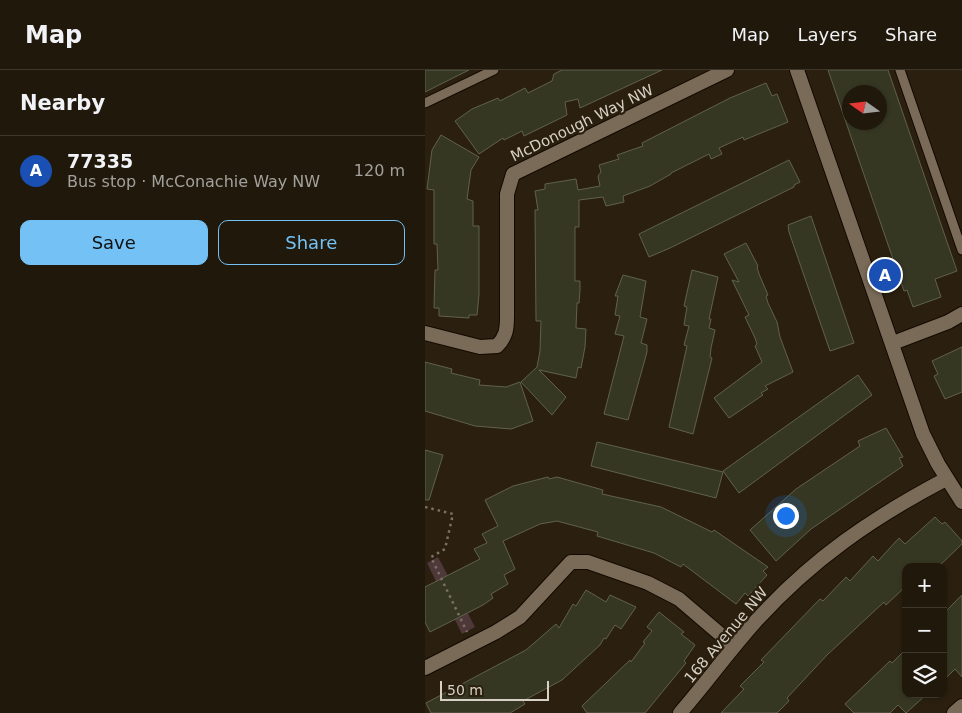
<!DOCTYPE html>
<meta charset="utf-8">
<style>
body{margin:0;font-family:"DejaVu Sans",sans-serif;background:#282114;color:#f1f3f6}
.controls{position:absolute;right:15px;bottom:15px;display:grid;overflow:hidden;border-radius:10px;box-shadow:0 1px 4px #0004}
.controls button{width:45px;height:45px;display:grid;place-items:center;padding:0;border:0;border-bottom:1px solid #3d372c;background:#20180b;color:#f1f3f6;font:25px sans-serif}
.compass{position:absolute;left:417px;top:15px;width:45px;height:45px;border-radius:50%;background:#20180b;box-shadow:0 1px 4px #0004;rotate:284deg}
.scale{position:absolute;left:15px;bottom:12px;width:109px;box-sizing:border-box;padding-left:5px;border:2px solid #d7d0c5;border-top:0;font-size:14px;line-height:18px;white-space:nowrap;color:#d7d0c5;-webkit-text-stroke:4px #2b200f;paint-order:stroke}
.you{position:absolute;left:360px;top:445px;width:18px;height:18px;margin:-12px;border:4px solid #fff;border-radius:50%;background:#1a73e8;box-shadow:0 0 0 8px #1a73e833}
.badge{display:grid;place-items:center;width:32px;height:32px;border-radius:50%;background:#73c1f5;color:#fff;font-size:16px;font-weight:700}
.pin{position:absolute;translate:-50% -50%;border:2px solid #fff;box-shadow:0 1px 5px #0006}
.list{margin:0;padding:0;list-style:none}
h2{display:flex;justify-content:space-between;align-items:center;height:65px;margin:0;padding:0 20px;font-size:21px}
h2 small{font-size:16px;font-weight:400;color:#a2a09d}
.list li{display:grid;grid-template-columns:32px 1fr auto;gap:15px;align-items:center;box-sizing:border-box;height:70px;padding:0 20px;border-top:1px solid #3d372c}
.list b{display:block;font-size:19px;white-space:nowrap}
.list p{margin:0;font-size:16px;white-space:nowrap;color:#a2a09d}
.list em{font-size:16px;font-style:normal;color:#a2a09d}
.actions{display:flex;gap:10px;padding:15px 20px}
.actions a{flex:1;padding:11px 0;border:1px solid #73c1f5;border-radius:10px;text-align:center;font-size:18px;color:#73c1f5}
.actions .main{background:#73c1f5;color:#111}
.icon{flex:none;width:28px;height:28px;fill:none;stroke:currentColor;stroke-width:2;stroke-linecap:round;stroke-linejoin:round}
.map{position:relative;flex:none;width:537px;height:643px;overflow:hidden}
header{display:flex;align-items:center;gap:30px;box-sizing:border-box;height:70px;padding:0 25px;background:#20180b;border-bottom:1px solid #3d372c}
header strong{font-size:24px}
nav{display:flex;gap:28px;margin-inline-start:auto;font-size:18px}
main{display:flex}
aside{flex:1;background:#20180b}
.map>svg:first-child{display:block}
.green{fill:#4e383a}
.building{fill:#363723;stroke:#60614c;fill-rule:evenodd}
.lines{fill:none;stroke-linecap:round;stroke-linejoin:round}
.service-casing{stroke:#130900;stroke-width:11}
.minor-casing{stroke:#130900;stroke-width:16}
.tertiary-casing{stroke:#130900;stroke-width:16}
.path{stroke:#7a7163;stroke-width:2.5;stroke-dasharray:2.5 4;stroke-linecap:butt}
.service{stroke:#796b58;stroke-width:9}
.minor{stroke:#796b58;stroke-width:14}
.tertiary{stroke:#796b58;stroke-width:14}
.labels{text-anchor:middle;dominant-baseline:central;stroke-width:4.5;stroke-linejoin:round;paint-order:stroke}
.street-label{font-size:15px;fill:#d7d0c5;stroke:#2b200f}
</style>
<header>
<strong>Map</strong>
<nav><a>Map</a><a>Layers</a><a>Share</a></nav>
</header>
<main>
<aside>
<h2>Nearby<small></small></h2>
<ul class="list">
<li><span class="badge" style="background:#1a4fb4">A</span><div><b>77335</b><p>Bus stop · McConachie Way NW</p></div><em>120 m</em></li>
</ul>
<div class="actions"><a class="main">Save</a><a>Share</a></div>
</aside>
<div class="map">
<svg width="537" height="643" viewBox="0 0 537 643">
<rect width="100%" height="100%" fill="#2b200f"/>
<polygon class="green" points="13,487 50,557 37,564 2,493"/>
<g class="building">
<polygon points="0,0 44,0 0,22"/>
<polygon points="137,0 237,0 155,38 153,29 140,32 142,45 99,66 97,61 79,70 78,68 54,84 30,51 47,39 73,28 75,31 100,18 103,23 127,11 129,4"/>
<path d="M 403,0 L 463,0 L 532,201 L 510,209 L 516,227 L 488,237 L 482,220 L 479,221 ZM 424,22 L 454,22 L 454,52 L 424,52 Z"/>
<polygon points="341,13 347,26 352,24 363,52 319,70 318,67 294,78 297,84 286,89 284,84 246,103 246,104 225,116 198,126 199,132 181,136 178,127 154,130 154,157 150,157 150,211 155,211 155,220 154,233 152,233 151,258 161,259 160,277 156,298 153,297 151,308 114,300 141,327 127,345 96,312 112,297 115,281 116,251 111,251 110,140 113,140 110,121 120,119 120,114 151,109 153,120 175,116 173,106 176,102 174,95 194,89 192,85 218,76 217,73 305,28"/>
<polygon points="16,65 54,87 46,100 42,129 48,131 48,156 54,156 54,224 52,245 44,245 44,248 14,246 14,238 9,238 10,200 13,200 12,174 9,174 9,120 2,119 7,80"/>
<polygon points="364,90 375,112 369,115 369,117 245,178 224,187 214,164"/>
<polygon points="386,146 429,273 405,281 364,162 363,155"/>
<polygon points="321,173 333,196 332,197 334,204 343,225 341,226 343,233 352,252 355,267 368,302 340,316 343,319 336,323 338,325 304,348 289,328 337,292 330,276 332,274 330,268 320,247 324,245 307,210 314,212 299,184"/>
<polygon points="267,200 293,207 284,249 286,249 284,258 290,260 286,278 285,287 287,288 268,364 244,357 262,276 259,275 264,256 259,255 262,237 259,236"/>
<polygon points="198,205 221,211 215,247 222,249 216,273 222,275 222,282 203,350 179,344 199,266 190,264 195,246 190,245 193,226 190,226"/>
<polygon points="537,277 537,322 520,329 509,306 513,304 507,291"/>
<polygon points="0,292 27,299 26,303 55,310 54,315 81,317 95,312 108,351 86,359 50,356 0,341"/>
<polygon points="433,305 447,325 314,423 298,401"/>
<polygon points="461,358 478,387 474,388 478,396 386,459 351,491 325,460 371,419 435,376 433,371"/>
<polygon points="172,372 298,402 291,428 166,396"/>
<polygon points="0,380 18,385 4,430 0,430"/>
<polygon points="123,407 124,409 132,407 178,420 177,424 236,437 287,462 289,460 343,497 338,501 342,505 323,526 320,523 311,534 258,494 256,497 229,483 172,466 173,462 132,451 115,454 78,471 90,499 79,505 83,514 66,524 68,528 58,535 5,562 0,552 0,517 55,489 49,479 62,473 57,464 73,456 60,430 88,416"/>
<polygon points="510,447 517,454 520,452 537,471 537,474 513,497 481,497 481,516 461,535 459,532 402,585 362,628 364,631 352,643 296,643 319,619 315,616 339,592 336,590 395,529 398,531 421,507 425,511 448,486 453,491 474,468 480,474"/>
<polygon points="161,520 181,532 185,525 211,537 196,559 190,555 181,569 179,568 175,575 137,610 98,631 100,634 85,643 6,643 1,633 101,580 131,554 134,558 148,534 151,536"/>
<polygon points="537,525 537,607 530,599 518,611 518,544"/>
<polygon points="234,542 259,562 256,564 270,575 259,591 261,593 220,643 162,643 157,636 205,590 206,592 220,573 218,572 227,561 222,557"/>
<polygon points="481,579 481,624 502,624 481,643 473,635 465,643 429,643 420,634 465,591 467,593"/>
</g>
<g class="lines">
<g class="service-casing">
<g id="service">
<polyline points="475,0 537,180"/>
<polyline points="0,33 69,0"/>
</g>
</g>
<g class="minor-casing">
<g id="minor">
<path d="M 0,263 L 55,277 L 72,276 C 81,267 82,259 82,247 L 82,124 L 88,104 L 302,0"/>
<polyline points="468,273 523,252 537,244"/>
<polyline points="0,598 71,562 95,547 146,492 163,492 223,513 254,529 309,576"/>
<path d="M 255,643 C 281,613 304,581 330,552 C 387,489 447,448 521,409"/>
<polyline points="529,643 537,636"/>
</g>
</g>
<g class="tertiary-casing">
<polyline id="tertiary" points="372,0 498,364 513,394 537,432"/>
</g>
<polyline class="path" points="0,437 28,444 20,479 6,487 42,562"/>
<use href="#service" class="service"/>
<use href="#minor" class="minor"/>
<use href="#tertiary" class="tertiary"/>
</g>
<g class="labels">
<g class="street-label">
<text transform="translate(157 53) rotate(-26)">McDonough Way NW</text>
<text transform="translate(301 565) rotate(-50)">168 Avenue NW</text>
</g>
</g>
</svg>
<div class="controls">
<button>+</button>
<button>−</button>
<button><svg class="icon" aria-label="layers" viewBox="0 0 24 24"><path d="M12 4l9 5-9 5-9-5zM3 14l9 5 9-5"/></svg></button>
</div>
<svg class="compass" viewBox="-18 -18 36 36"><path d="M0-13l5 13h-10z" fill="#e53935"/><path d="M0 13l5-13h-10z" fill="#a2a09d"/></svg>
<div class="scale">50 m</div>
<div class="you"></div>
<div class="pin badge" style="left:460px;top:205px;background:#1a4fb4">A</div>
</div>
</main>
